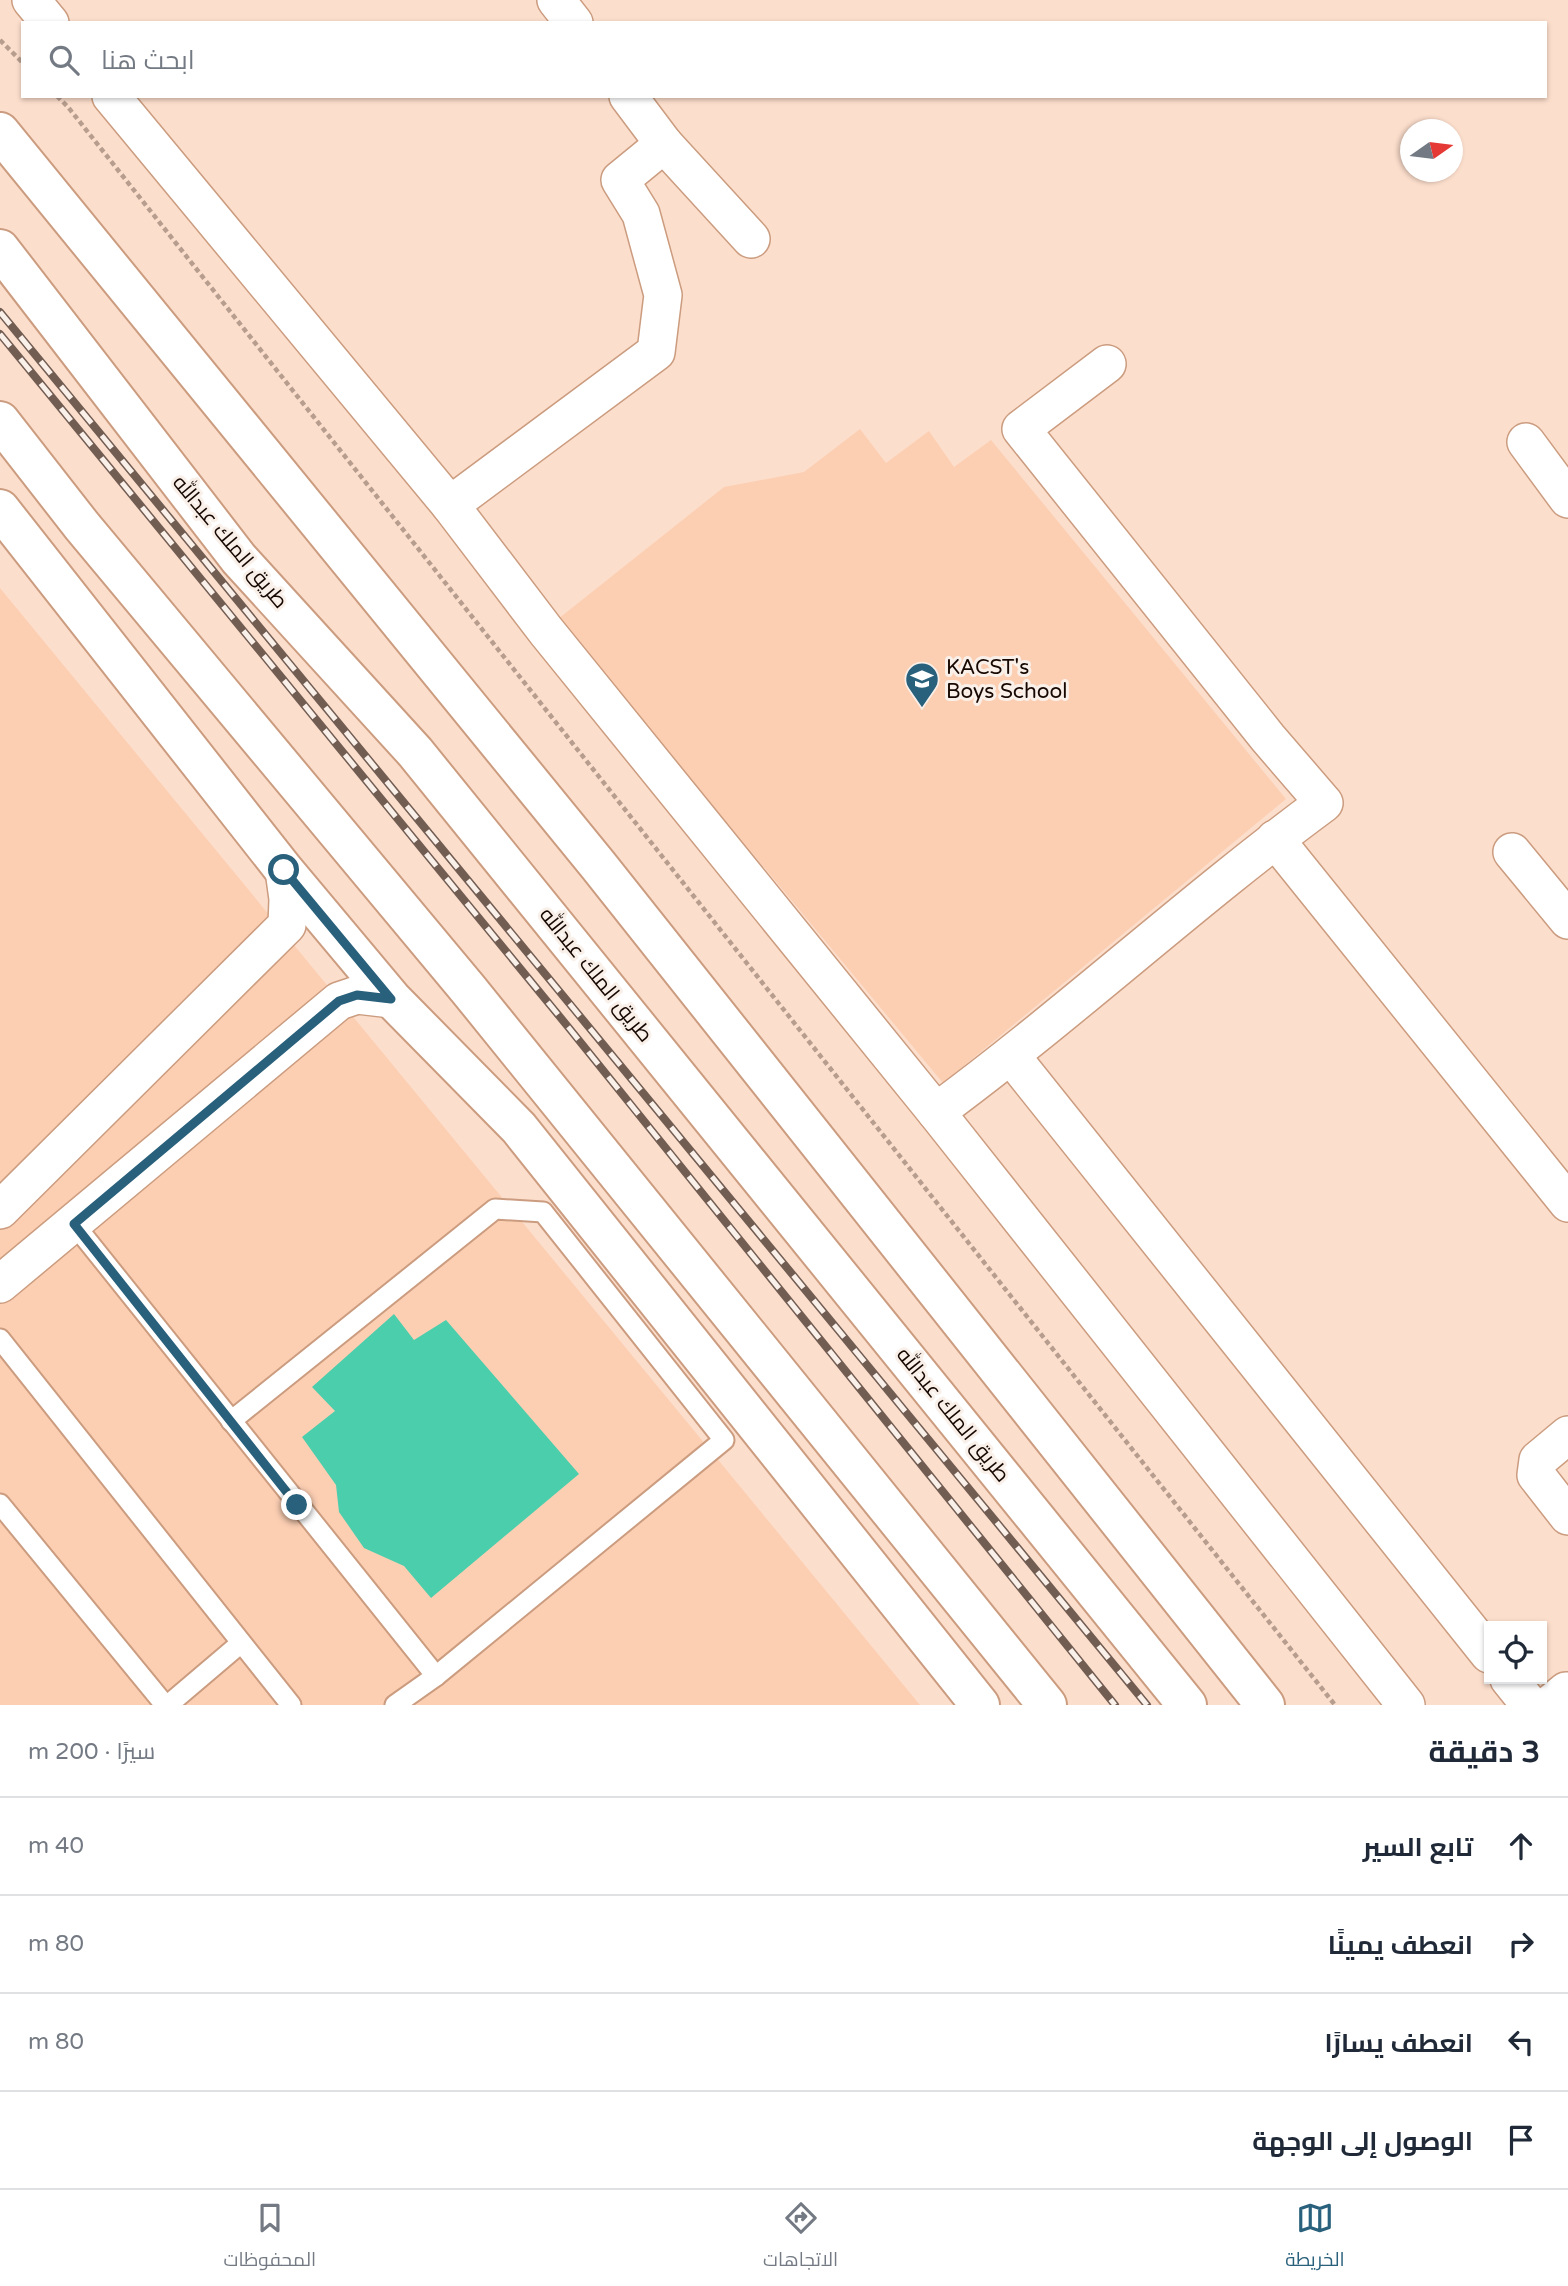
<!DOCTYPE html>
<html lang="ar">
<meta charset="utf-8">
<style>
body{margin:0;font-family:"Varela Round",Cairo,sans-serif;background:#f6f6f7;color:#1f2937;direction:rtl}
.controls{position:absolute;right:21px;bottom:21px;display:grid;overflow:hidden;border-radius:0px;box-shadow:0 2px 5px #0004}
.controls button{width:63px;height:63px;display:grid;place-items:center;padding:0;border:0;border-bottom:2px solid #e0e1e3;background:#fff;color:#1f2937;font:35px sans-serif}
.compass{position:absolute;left:1400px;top:119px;width:63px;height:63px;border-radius:50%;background:#fff;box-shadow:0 2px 5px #0004;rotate:76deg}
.stop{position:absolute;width:21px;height:21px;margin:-16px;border:5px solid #29607b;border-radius:50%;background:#fff}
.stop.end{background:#29607b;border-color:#fff;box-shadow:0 2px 7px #0008}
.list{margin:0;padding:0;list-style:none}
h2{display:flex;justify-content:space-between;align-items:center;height:91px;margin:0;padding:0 28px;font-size:30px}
h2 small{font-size:23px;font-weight:400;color:#747a83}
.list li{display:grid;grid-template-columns:46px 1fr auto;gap:21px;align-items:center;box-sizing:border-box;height:98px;padding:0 28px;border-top:2px solid #e0e1e3}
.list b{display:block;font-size:26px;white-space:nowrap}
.list em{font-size:23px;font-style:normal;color:#747a83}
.icon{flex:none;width:38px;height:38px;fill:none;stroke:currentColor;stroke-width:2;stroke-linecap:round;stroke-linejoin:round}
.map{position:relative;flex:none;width:1568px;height:1705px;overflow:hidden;direction:ltr}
.search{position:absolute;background:#fff;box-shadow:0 2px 5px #0004;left:21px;right:21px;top:21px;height:77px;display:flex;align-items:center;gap:18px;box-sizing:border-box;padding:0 24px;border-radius:0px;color:#747a83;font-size:26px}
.sheet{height:483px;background:#fff}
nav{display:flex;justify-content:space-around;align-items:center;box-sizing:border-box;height:98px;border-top:2px solid #e0e1e3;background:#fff;font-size:19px;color:#747a83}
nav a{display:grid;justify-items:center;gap:4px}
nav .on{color:#29607b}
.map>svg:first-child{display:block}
.built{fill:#fccfb3}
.building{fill:#4bceac}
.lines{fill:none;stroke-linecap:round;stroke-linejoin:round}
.lane-casing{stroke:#cb9c7f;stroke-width:23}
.street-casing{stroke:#cb9c7f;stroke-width:40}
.secondary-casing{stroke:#cb9c7f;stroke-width:42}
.highway-casing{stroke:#cb9c7f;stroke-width:42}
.path{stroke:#b69d8e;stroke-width:4.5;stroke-dasharray:5 3.5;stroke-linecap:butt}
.lane{stroke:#fff;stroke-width:19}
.street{stroke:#fff;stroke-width:37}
.secondary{stroke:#fff;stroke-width:38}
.highway{stroke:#fff;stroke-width:38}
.rail-casing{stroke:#725d53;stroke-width:8}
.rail{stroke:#faf0ea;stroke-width:5;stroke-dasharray:16;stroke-linecap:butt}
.route{stroke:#29607b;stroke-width:9}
.labels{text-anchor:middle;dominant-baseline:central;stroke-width:6;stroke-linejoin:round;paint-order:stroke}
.street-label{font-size:21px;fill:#160701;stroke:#faf0ea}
.poi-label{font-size:21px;fill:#160701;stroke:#faf0ea;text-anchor:start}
</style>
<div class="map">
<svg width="1568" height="1705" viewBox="0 0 1568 1705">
<rect width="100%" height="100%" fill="#fcdecc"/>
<g class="built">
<polygon points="860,429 886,463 929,431 954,467 991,440 1286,799 943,1083 558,619 724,487 804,472"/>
<polygon points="0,588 920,1705 0,1705"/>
</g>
<polygon class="building" points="394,1314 414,1340 446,1320 579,1474 431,1598 404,1566 364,1548 339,1512 336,1485 302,1437 335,1411 312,1387"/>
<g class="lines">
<g class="lane-casing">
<g id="lane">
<polyline points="74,1224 436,1676"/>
<polyline points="0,1339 291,1705"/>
<polyline points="231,1421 495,1209 543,1212 724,1440 436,1676 395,1705"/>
<polyline points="0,1504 165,1705"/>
<polyline points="168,1705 241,1643"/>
</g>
</g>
<g class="street-casing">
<g id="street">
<polyline points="31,0 50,23"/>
<polyline points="556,0 574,23"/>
<polyline points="111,96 450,505 546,631 936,1112 1406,1705"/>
<polyline points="628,96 664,144"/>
<polyline points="1526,442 1568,499"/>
<polyline points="450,505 656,352 663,295 641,214 620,180 664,144 751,239"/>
<polyline points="1275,839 1568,1203"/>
<polyline points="1512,852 1568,920"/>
<polyline points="1012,1057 1489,1654"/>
<path d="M 936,1112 C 1069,1014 1191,901 1324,803 L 1268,738 L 1021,429 L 1107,364"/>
<polyline points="0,1210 287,925 288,899 284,870"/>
<polyline points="0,1284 339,1001 357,995 392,999"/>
<polyline points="1568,1435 1538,1460 1536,1475 1568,1516"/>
<polyline points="1509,1679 1530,1705"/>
<polyline points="1549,1705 1566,1691"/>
</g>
</g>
<g class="secondary-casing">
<g id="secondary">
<polyline points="0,132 598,865 1265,1705"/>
<polyline points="0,509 284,870 392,999 519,1128 980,1705"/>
</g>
</g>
<g class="highway-casing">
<g id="highway">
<polyline points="0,249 239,559 415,752 1187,1705"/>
<polyline points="0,421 82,526 468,989 1047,1705"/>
</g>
</g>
<g class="path">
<polyline points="0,40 23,63"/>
<polyline points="57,96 68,107 1335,1705"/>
</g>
<use href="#lane" class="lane"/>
<use href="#street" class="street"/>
<use href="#secondary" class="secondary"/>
<use href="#highway" class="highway"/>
<g class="rail-casing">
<g id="rail">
<polyline points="0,312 1147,1705"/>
<polyline points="0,334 569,1028 1115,1705"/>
</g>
</g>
<use href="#rail" class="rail"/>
</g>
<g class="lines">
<polyline class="route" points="284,870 391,999 357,995 339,1001 74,1224 297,1505"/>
</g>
<defs>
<g id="school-pin" transform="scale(1.75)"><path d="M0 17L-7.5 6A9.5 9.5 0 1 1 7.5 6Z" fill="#29607b" stroke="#faf0ea"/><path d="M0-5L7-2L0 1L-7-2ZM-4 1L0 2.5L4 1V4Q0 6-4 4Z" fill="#fff"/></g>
</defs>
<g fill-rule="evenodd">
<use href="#school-pin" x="922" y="679"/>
</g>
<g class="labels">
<g class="street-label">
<text transform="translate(230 542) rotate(50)">طريق الملك عبدالله</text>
<text transform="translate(596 975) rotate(51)">طريق الملك عبدالله</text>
<text transform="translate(953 1415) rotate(51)">طريق الملك عبدالله</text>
</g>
<g class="poi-label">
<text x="946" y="667">KACST's<tspan x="946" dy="24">Boys School</tspan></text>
</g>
</g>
</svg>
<div class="controls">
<button><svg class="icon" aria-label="locate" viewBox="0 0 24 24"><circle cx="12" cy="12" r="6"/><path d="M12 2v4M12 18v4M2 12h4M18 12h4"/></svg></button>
</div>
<svg class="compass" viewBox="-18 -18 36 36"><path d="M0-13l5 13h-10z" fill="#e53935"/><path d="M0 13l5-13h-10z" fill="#747a83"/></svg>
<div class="stop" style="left:284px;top:870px"></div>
<div class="stop end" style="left:297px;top:1505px"></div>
<div class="search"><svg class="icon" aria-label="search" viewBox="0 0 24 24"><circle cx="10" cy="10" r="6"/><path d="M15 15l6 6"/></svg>ابحث هنا</div>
</div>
<section class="sheet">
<h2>3 دقيقة<small>سيرًا · 200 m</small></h2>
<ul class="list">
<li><svg class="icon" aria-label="ahead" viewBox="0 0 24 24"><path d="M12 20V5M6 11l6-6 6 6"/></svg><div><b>تابع السير</b></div><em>40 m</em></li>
<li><svg class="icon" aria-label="right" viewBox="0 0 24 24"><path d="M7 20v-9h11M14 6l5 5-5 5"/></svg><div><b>انعطف يمينًا</b></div><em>80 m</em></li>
<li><svg class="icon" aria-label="left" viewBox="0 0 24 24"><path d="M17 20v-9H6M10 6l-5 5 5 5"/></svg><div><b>انعطف يسارًا</b></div><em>80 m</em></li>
<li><svg class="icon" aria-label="arrive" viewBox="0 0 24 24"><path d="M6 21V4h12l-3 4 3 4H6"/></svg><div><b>الوصول إلى الوجهة</b></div></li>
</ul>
</section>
<nav>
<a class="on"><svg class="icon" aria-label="map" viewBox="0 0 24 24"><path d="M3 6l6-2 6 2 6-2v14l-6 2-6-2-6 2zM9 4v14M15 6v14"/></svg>الخريطة</a>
<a><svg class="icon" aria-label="directions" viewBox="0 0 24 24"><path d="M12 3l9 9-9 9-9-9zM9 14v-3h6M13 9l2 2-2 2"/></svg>الاتجاهات</a>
<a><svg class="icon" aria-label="saved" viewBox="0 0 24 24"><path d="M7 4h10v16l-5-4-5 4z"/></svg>المحفوظات</a>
</nav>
